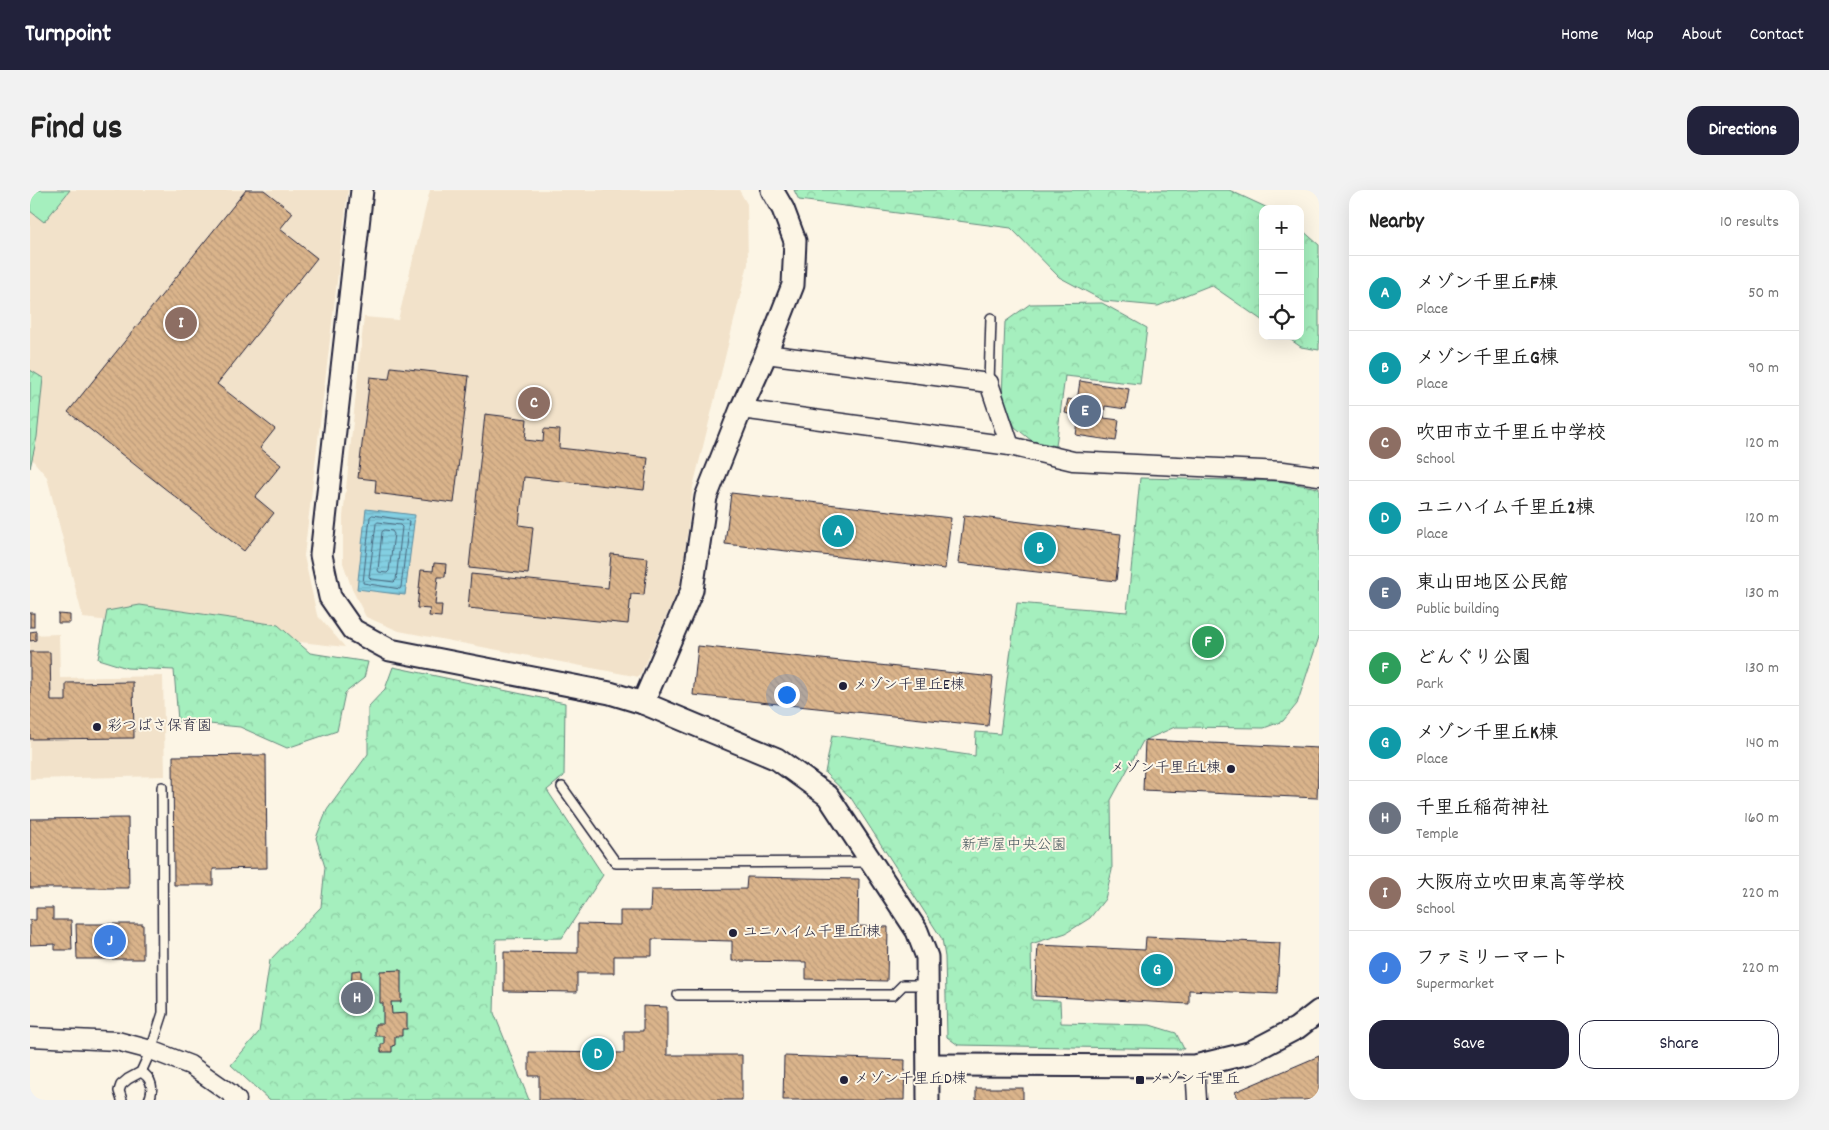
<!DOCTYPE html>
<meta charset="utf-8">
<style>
body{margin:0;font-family:Dekko,"Klee One",sans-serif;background:#f2f2f2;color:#222}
.controls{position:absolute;right:15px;top:15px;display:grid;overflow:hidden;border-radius:10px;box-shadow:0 5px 20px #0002}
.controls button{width:45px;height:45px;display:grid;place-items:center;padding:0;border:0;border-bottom:1px solid #e0e0e0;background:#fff;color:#222;font:25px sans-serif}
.you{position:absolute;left:756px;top:504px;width:18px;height:18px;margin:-12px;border:4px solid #fff;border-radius:50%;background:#1a73e8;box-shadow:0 0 0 8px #1a73e833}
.badge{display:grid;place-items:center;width:32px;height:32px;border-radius:50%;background:#22223b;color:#fff;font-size:16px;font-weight:700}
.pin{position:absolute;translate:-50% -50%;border:2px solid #fff;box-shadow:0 1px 5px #0006}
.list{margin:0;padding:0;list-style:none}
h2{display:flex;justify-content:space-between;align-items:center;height:65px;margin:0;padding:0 20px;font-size:21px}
h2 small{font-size:16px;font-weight:400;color:#767676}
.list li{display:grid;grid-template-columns:32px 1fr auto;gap:15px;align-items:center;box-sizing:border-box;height:75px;padding:0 20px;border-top:1px solid #e0e0e0}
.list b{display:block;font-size:19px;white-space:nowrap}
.list p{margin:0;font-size:16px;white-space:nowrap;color:#767676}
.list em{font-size:16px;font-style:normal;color:#767676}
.actions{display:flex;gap:10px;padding:15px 20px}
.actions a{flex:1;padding:11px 0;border:1px solid #22223b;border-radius:15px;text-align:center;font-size:18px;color:#22223b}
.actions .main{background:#22223b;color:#fff}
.icon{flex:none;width:28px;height:28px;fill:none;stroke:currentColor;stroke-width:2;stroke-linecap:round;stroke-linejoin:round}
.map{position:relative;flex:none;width:1289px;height:910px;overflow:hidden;border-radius:15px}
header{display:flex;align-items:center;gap:30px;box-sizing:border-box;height:70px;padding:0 25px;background:#22223b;color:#fff}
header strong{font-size:24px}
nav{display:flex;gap:28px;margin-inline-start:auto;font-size:18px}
.intro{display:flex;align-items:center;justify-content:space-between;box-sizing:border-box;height:120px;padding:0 30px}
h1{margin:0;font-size:35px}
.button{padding:12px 22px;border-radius:15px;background:#22223b;color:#fff;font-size:18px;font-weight:700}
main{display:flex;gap:30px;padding:0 30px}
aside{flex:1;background:#fff;border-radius:15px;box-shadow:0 5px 20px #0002}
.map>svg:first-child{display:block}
.built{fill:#f2e2ca}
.forest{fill:url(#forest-crowns);stroke:#64887c}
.garden{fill:#a5efbe;stroke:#64887c}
.water{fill:url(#water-rules);stroke:#5c8a9f}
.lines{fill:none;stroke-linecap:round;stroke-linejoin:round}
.shore{stroke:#49677e;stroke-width:1}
.building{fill:url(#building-back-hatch);stroke:#22223b}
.service-casing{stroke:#22223b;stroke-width:12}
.minor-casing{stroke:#22223b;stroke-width:21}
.tertiary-casing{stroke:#22223b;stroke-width:25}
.service{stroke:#fcf5e5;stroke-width:9}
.minor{stroke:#fcf5e5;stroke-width:18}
.tertiary{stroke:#fcf5e5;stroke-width:21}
.poi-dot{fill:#22223b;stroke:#fcf5e5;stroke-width:2}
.labels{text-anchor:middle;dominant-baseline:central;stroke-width:4;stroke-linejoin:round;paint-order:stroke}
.poi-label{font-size:15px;fill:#22223b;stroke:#fcf5e5;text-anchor:start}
.park-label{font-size:15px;fill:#43555c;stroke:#fcf5e5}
</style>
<header>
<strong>Turnpoint</strong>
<nav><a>Home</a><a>Map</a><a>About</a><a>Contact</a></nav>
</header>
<div class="intro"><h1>Find us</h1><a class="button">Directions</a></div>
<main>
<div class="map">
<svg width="1289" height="910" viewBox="0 0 1289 910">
<defs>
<pattern id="forest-crowns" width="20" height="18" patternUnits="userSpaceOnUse" patternTransform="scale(1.25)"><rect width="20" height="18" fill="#a5efbe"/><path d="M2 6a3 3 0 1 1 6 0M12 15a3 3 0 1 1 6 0" fill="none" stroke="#8ecda4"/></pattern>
<pattern id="water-rules" width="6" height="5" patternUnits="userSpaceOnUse" patternTransform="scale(1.25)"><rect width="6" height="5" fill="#83cfe2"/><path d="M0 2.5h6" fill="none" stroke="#71b1c3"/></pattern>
<pattern id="building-back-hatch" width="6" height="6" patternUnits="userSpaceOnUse" patternTransform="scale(1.25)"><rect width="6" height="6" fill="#dab48b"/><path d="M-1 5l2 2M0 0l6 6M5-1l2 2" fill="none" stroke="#bb9a79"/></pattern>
</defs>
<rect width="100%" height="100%" fill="#fcf5e5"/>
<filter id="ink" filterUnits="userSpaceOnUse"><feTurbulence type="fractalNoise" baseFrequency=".02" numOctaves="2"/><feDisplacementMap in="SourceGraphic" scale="10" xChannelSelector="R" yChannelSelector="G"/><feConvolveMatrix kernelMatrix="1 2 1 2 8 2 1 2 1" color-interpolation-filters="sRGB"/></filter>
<g filter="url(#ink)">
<g class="built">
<polygon points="0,0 318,0 274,366 287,425 315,457 53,428 17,287 0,267"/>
<polygon points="400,0 709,0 717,14 718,74 663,297 651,394 609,487 369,441 336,427 322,399 313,373 313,327 334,127 368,130"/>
<polygon points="29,444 30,488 133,486 135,586 0,589 0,445"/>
</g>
<g class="forest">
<polygon points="764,0 1199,0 1240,19 1233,19 1233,131 1181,95 1128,116 1074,111 1029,87 981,38 769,10"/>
<polygon points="1270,38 1289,55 1289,160 1271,157 1255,146 1270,146"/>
<polygon points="1072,113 1117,138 1110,194 1035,186 1026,256 1002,251 985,237 972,208 975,132 1000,114"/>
<polygon points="0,180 13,188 7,247 0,278"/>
<polygon points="1110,288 1248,291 1289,298 1289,447 1267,514 1253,531 1234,538 1145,537 1113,551 1081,610 1082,680 1075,709 1060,728 1036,743 1001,754 1002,810 1030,811 1031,833 1120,835 1146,843 1154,859 928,855 917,847 915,767 912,749 821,608 795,583 802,545 945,566 946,542 970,544 987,413 1097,422"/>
<polygon points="110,415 248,435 280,463 338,472 334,488 315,503 307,541 257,558 210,537 148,531 144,480 97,478 68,469 77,421"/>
<polygon points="363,477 535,513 534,586 517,600 573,685 532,748 466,749 464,823 499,910 239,910 201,875 229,842 240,770 291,717 295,677 286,648 297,620 338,564 338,517 355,499"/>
</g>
<polygon class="garden" points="0,0 40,0 14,32 0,21"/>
<polygon class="water" points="336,319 385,325 375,405 327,399"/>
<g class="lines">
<g class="shore">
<polygon points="343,325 379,331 371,397 370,399 333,393 340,327"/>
<polygon points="348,332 370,335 372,337 366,390 364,392 341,389 339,387 346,334"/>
<polygon points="355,340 362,341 364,344 359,381 357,383 349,382 348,380 352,342"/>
</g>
</g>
<g class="building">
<polygon points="216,0 234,0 263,23 250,39 287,68 187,194 245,239 230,258 251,275 225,307 244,323 214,361 38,222"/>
<polygon points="361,177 439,186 424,313 345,303 346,290 328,288 340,187 359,189"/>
<polygon points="1050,191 1099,199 1096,219 1075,216 1074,228 1089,230 1086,251 1046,245 1049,226 1035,223 1038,209 1047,211"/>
<polygon points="455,224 497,229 495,250 513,252 514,239 530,240 529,258 618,268 614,300 494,287 489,335 503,337 498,384 439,378"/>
<polygon points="701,303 921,328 915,379 695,354"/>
<polygon points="934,325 1091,344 1086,391 928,373"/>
<polygon points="581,364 618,368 614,405 601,404 598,434 438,418 441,384 578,398"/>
<polygon points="404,373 416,374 415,387 408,387 405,415 412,415 411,427 399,426 400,419 387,418 391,380 403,381"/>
<rect x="0" y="423" width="4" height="14"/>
<polygon points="28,424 40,425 40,433 28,433"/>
<polygon points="6,441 6,450 0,451 0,442"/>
<polygon points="668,456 963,487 958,536 663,505"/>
<polygon points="0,462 20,462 21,511 36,511 36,493 103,492 104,548 0,549"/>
<polygon points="1115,550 1289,558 1287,608 1113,600"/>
<polygon points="236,565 237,678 183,679 183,695 144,695 143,566"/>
<polygon points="98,628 99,698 0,698 0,629"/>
<polygon points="717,687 829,689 828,736 858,737 857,791 776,789 776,772 702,771 702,751 622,749 622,766 584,766 584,783 547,783 547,802 474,801 474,762 548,763 548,734 590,735 590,721 620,721 621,700 716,699"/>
<polygon points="6,718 23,718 23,730 41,730 42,760 25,760 25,754 0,755 0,730 6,730"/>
<polygon points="46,734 113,734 113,769 47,769"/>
<polygon points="1116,747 1250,753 1247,804 1159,800 1159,814 1005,806 1008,755 1115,760"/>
<polygon points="331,780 331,791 335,791 335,800 340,800 340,816 336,816 336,821 321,821 321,817 315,817 314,801 321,801 322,781"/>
<polygon points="371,780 371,812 361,812 362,824 377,823 377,839 372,839 372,846 365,846 365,855 362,856 362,862 351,862 351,854 354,854 354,846 345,846 345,834 353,834 353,813 350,813 350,781"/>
<polygon points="613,816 637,817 637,865 712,865 712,910 509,910 509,886 499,886 499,862 594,863 594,841 613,841"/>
<polygon points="754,866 875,870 874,910 753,910"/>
<polygon points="1289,866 1289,910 1209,910 1205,902"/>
<rect x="946" y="898" width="47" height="12"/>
</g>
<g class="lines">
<g class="service-casing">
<g id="service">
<polyline points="959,193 961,128"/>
<polyline points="532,597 586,673 841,672"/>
<polyline points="648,805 863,805 873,795 897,795"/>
<path d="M 111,882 C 122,888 124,899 119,910"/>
<polyline points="92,910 89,901 91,895 98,889 111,882 121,860 133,823 132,597"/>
</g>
</g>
<g class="minor-casing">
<g id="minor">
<polyline points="736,164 959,193 980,256"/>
<polyline points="711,219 980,256 1043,271 1253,281 1289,286"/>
<polyline points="0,847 87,851 121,860 160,875 200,903 207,910"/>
<polyline points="1165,876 1167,910"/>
</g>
</g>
<g class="tertiary-casing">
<g id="tertiary">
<polyline points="332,0 291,365 300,407 323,440 360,460 580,503 613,513 747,569 798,606 887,741 897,767 898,910"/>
<polyline points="613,513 662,400 676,307 711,219 736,164 763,95 765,51 753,19 742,0"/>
<polyline points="899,875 1165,876 1219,863 1267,838 1289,821"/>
</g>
</g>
<use href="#service" class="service"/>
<use href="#minor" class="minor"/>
<use href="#tertiary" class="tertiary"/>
</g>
</g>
<g class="poi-dot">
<circle cx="813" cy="496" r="5"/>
<circle cx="67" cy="537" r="5"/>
<circle cx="1201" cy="579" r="5"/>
<circle cx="703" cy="743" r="5"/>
<circle cx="814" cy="890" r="5"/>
<rect x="1105" y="885" width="10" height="10" rx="2.5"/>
</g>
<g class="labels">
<g class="poi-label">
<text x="823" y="496">メゾン千里丘E棟</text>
<text x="77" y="537">彩つばさ保育園</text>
<text x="1191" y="579" text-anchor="end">メゾン千里丘L棟</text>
<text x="713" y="743">ユニハイム千里丘1棟</text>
<text x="824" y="890">メゾン千里丘D棟</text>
<text x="1120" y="890">メゾン千里丘</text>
</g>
<g class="park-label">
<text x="984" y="656">新芦屋中央公園</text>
</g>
</g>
</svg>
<div class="controls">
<button>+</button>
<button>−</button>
<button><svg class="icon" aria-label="locate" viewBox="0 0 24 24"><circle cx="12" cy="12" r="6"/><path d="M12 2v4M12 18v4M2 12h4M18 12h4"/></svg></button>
</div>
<div class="you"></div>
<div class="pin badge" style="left:808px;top:341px;background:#0f9aa8">A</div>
<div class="pin badge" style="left:1010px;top:358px;background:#0f9aa8">B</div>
<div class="pin badge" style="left:504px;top:213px;background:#8d6e63">C</div>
<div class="pin badge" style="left:568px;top:864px;background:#0f9aa8">D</div>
<div class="pin badge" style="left:1055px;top:221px;background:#5c6f8a">E</div>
<div class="pin badge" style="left:1178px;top:452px;background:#2e9e5b">F</div>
<div class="pin badge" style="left:1127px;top:780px;background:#0f9aa8">G</div>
<div class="pin badge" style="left:327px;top:808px;background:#6b7280">H</div>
<div class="pin badge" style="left:151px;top:133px;background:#8d6e63">I</div>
<div class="pin badge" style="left:80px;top:751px;background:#3f7fe0">J</div>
</div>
<aside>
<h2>Nearby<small>10 results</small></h2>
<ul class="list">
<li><span class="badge" style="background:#0f9aa8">A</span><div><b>メゾン千里丘F棟</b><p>Place</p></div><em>50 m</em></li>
<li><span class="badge" style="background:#0f9aa8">B</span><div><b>メゾン千里丘G棟</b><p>Place</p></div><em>90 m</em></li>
<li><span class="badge" style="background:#8d6e63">C</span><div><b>吹田市立千里丘中学校</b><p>School</p></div><em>120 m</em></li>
<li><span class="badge" style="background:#0f9aa8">D</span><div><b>ユニハイム千里丘2棟</b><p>Place</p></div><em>120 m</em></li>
<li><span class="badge" style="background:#5c6f8a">E</span><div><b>東山田地区公民館</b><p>Public building</p></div><em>130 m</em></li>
<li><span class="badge" style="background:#2e9e5b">F</span><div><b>どんぐり公園</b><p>Park</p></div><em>130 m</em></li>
<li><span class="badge" style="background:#0f9aa8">G</span><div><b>メゾン千里丘K棟</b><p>Place</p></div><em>140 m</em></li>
<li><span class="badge" style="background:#6b7280">H</span><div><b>千里丘稲荷神社</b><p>Temple</p></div><em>160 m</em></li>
<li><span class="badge" style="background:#8d6e63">I</span><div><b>大阪府立吹田東高等学校</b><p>School</p></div><em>220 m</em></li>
<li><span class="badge" style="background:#3f7fe0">J</span><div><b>ファミリーマート</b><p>Supermarket</p></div><em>220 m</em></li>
</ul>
<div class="actions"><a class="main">Save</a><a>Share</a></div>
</aside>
</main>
